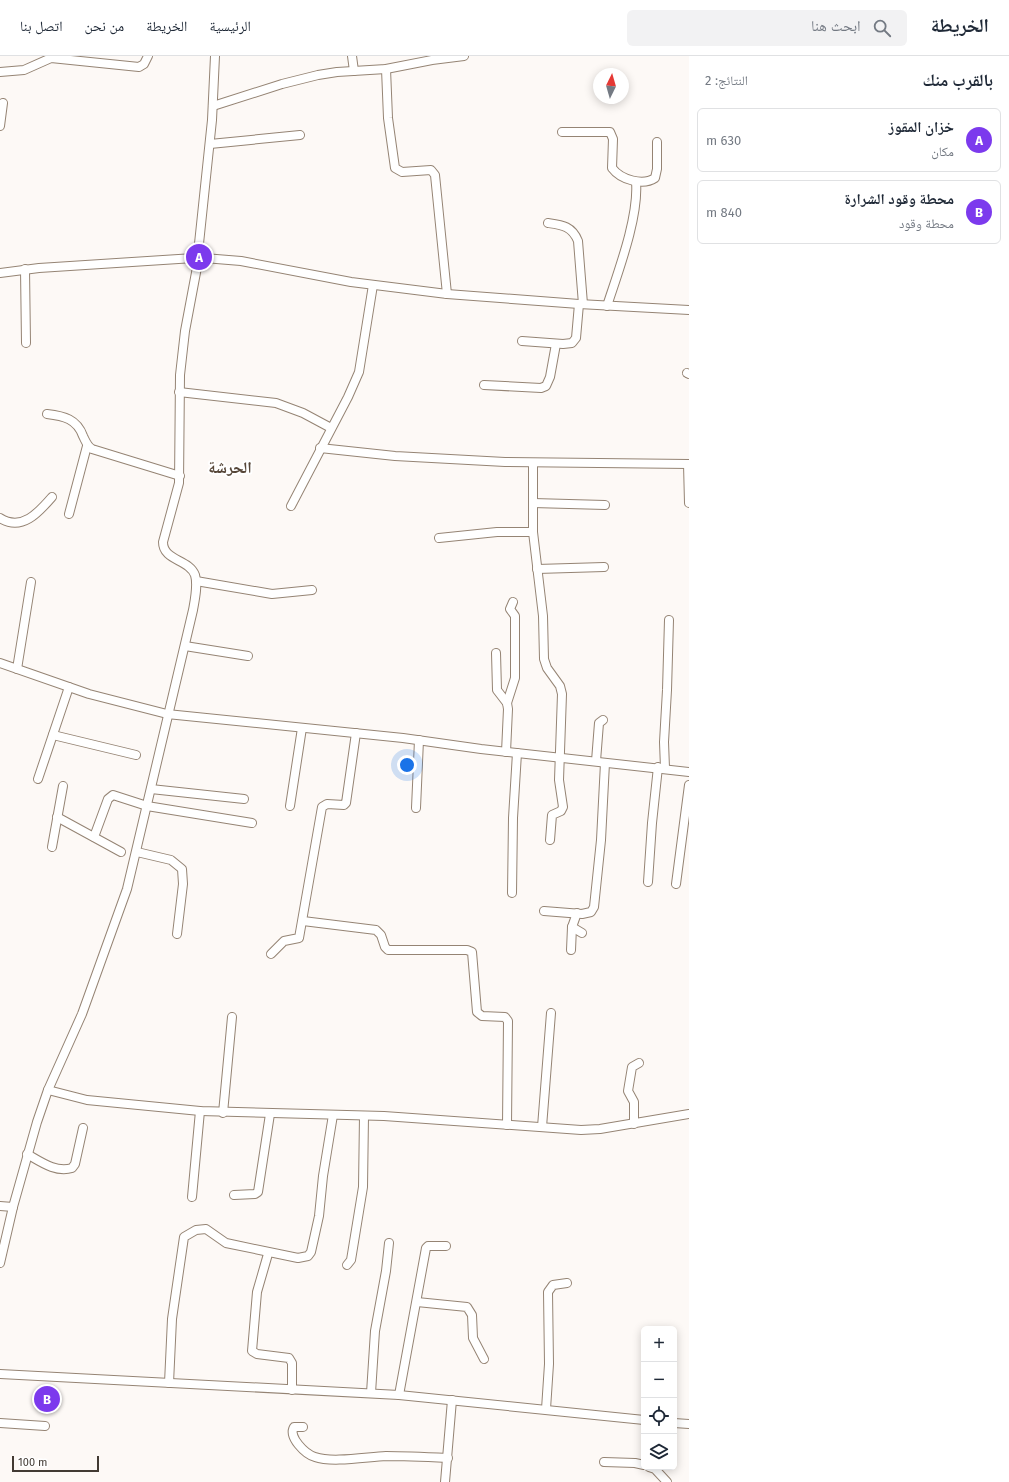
<!DOCTYPE html>
<html lang="ar">
<meta charset="utf-8">
<style>
body{margin:0;font-family:"Fira Sans","Noto Naskh Arabic",sans-serif;background:#f2f2f3;color:#1f2937;direction:rtl}
.controls{position:absolute;right:12px;bottom:12px;display:grid;overflow:hidden;border-radius:6px;box-shadow:0 2px 10px #0003}
.controls button{width:36px;height:36px;display:grid;place-items:center;padding:0;border:0;border-bottom:1px solid #e0e1e3;background:#fff;color:#1f2937;font:20px sans-serif}
.compass{position:absolute;left:593px;top:12px;width:36px;height:36px;border-radius:50%;background:#fff;box-shadow:0 2px 10px #0003;rotate:5deg}
.scale{position:absolute;left:12px;bottom:10px;width:87px;box-sizing:border-box;padding-left:4px;border:2px solid #423a33;border-top:0;font-size:11px;line-height:14px;white-space:nowrap;color:#423a33;-webkit-text-stroke:3px #fff;paint-order:stroke}
.you{position:absolute;left:407px;top:709px;width:14px;height:14px;margin:-10px;border:3px solid #fff;border-radius:50%;background:#1a73e8;box-shadow:0 0 0 6px #1a73e833}
.badge{display:grid;place-items:center;width:26px;height:26px;border-radius:50%;background:#7c3aed;color:#fff;font-size:13px;font-weight:700}
.pin{position:absolute;translate:-50% -50%;border:2px solid #fff;box-shadow:0 1px 4px #0006}
.list{margin:0;padding:0;list-style:none}
h2{display:flex;justify-content:space-between;align-items:center;height:52px;margin:0;padding:0 16px;font-size:17px}
h2 small{font-size:13px;font-weight:400;color:#747a83}
.list li{display:grid;grid-template-columns:26px 1fr auto;gap:12px;align-items:center;box-sizing:border-box;height:64px;margin:0 8px 8px;padding:0 8px;border:1px solid #e0e1e3;border-radius:6px}
.list b{display:block;font-size:15px;white-space:nowrap}
.list p{margin:0;font-size:13px;white-space:nowrap;color:#747a83}
.list em{font-size:13px;font-style:normal;color:#747a83}
.icon{flex:none;width:22px;height:22px;fill:none;stroke:currentColor;stroke-width:2;stroke-linecap:round;stroke-linejoin:round}
.map{position:relative;flex:none;width:689px;height:1426px;overflow:hidden;direction:ltr}
header{display:flex;align-items:center;gap:24px;box-sizing:border-box;height:56px;padding:0 20px;background:#fff;border-bottom:1px solid #e0e1e3}
header strong{font-size:19px}
nav{display:flex;gap:22px;margin-inline-start:auto;font-size:14px}
.search{width:280px;height:36px;background:#f2f2f3;display:flex;align-items:center;gap:10px;box-sizing:border-box;padding:0 14px;border-radius:6px;color:#747a83;font-size:15px}
main{display:flex}
aside{flex:1;background:#fff}
.map>svg:first-child{display:block}
.lines{fill:none;stroke-linecap:round;stroke-linejoin:round}
.minor-casing{stroke:#958474;stroke-width:10}
.minor{stroke:#fff;stroke-width:8}
.labels{text-anchor:middle;dominant-baseline:central;stroke-width:4;stroke-linejoin:round;paint-order:stroke}
.district-label{font-size:16px;font-weight:bold;fill:#564638;stroke:#fff}
</style>
<header>
<strong>الخريطة</strong>
<div class="search"><svg class="icon" aria-label="search" viewBox="0 0 24 24"><circle cx="10" cy="10" r="6"/><path d="M15 15l6 6"/></svg>ابحث هنا</div>
<nav><a>الرئيسية</a><a>الخريطة</a><a>من نحن</a><a>اتصل بنا</a></nav>
</header>
<main>
<aside>
<h2>بالقرب منك<small>النتائج: 2</small></h2>
<ul class="list">
<li><span class="badge">A</span><div><b>خزان المقوز</b><p>مكان</p></div><em>630 m</em></li>
<li><span class="badge">B</span><div><b>محطة وقود الشرارة</b><p>محطة وقود</p></div><em>840 m</em></li>
</ul>
</aside>
<div class="map">
<svg width="689" height="1426" viewBox="0 0 689 1426">
<rect width="100%" height="100%" fill="#fdf9f6"/>
<g class="lines">
<g class="minor-casing">
<g id="minor">
<polyline points="352,0 354,15"/>
<polyline points="386,13 388,62 395,112 402,116 431,114 435,119 447,238"/>
<polyline points="0,16 24,14 51,2 139,11 144,8 148,0"/>
<polyline points="213,50 282,28 318,19 337,16 386,13 432,4 464,0"/>
<polyline points="0,70 3,47"/>
<path d="M 562,76 L 610,76 L 613,83 L 612,112 C 621,124 643,130 655,122 L 657,113 L 657,86"/>
<polyline points="210,88 300,79"/>
<path d="M 548,167 C 562,169 572,170 578,185 L 583,248"/>
<polyline points="198,197 212,64 215,0"/>
<polyline points="204,202 241,205 351,226 447,238 579,248 689,254"/>
<polyline points="25,213 26,287"/>
<polyline points="0,217 39,212 194,202"/>
<path d="M 607,250 C 618,216 639,161 636,126"/>
<polyline points="522,285 563,288 572,287 576,282 579,248"/>
<polyline points="687,317 689,318"/>
<polyline points="484,329 541,332 546,330 550,321 556,288"/>
<polyline points="179,336 276,347 303,357 331,372"/>
<path d="M 47,358 C 64,360 77,363 83,380 C 86,386 87,390 92,393 L 180,420"/>
<polyline points="320,392 395,400 505,406 689,408"/>
<polyline points="533,407 533,476 543,560 544,603 547,612 560,630 562,638 559,724 563,751 561,755 552,759 550,784"/>
<polyline points="688,408 689,447"/>
<polyline points="533,447 605,449"/>
<polyline points="291,450 348,341 359,316 373,229"/>
<polyline points="69,458 87,390"/>
<path d="M 0,462 C 22,476 39,456 52,441"/>
<polyline points="439,482 497,476 533,476"/>
<polyline points="537,513 604,511"/>
<polyline points="196,525 272,538 312,534"/>
<polyline points="185,590 248,600"/>
<polyline points="496,597 497,634 507,647 508,653 506,696"/>
<polyline points="0,607 89,638 167,658 403,682 481,693 689,716"/>
<polyline points="17,613 31,526"/>
<polyline points="507,647 515,622 515,560 510,553 513,546"/>
<polyline points="53,679 136,699"/>
<polyline points="596,705 599,667 603,664"/>
<polyline points="665,712 664,686 667,634 669,564"/>
<polyline points="38,723 69,631"/>
<polyline points="151,733 244,743"/>
<polyline points="290,750 302,672"/>
<polyline points="416,752 419,684"/>
<polyline points="57,761 121,796"/>
<polyline points="94,781 108,743 113,739 147,750 252,767"/>
<polyline points="52,791 63,730"/>
<polyline points="137,796 171,804 182,813 183,828 177,878"/>
<polyline points="648,826 652,767 658,711"/>
<polyline points="676,828 689,729"/>
<polyline points="512,837 513,762 517,697"/>
<polyline points="544,855 582,858 591,856 594,851 601,784 605,707"/>
<polyline points="577,857 572,871 582,877"/>
<polyline points="303,865 376,874 381,879 385,891 388,894 467,894 472,896 477,956 482,960 505,961 508,965 507,1069"/>
<polyline points="571,894 572,871"/>
<polyline points="271,898 284,885 299,882 322,751 327,748 344,749 346,747 356,677"/>
<polyline points="48,1034 87,1044 200,1055 384,1060 581,1074 600,1073 689,1058"/>
<polyline points="223,1057 232,961"/>
<polyline points="634,1068 634,1046 628,1035 632,1011 639,1007"/>
<polyline points="542,1071 551,957"/>
<path d="M 27,1098 C 41,1106 56,1117 72,1112 L 75,1108 L 83,1072"/>
<polyline points="234,1139 255,1138 258,1136 270,1058"/>
<polyline points="192,1141 200,1055"/>
<polyline points="0,1150 13,1151"/>
<polyline points="268,1198 257,1236 252,1295 257,1298 289,1302 292,1307 292,1334"/>
<path d="M 0,1207 L 13,1151 L 37,1066 L 48,1034 L 82,958 L 127,833 L 193,554 C 195,543 198,529 195,519 C 189,503 163,505 163,486 L 179,427 L 180,319 L 185,275 L 198,206"/>
<polyline points="347,1209 351,1204 363,1131 364,1060"/>
<polyline points="417,1246 467,1251 472,1259 473,1282 484,1303"/>
<polyline points="0,1318 399,1339 644,1364"/>
<polyline points="169,1327 172,1263 184,1181 196,1174 206,1173 226,1187 298,1202 308,1200 311,1196 319,1160 323,1120 333,1059"/>
<polyline points="371,1337 375,1275 386,1215 389,1187"/>
<polyline points="399,1339 426,1192 428,1190 446,1190"/>
<polyline points="546,1353 549,1308 548,1236 553,1229 567,1227"/>
<polyline points="0,1367 45,1370"/>
<polyline points="674,1367 689,1368"/>
<path d="M 303,1371 L 294,1371 C 288,1381 305,1398 315,1401 C 332,1407 366,1401 386,1400 C 406,1400 427,1401 448,1402"/>
<polyline points="604,1406 635,1407 644,1409"/>
<polyline points="649,1411 655,1413 667,1426"/>
<polyline points="445,1426 452,1344"/>
</g>
</g>
<use href="#minor" class="minor"/>
</g>
<g class="labels">
<g class="district-label">
<text x="230" y="411">الحرشة</text>
</g>
</g>
</svg>
<div class="controls">
<button>+</button>
<button>−</button>
<button><svg class="icon" aria-label="locate" viewBox="0 0 24 24"><circle cx="12" cy="12" r="6"/><path d="M12 2v4M12 18v4M2 12h4M18 12h4"/></svg></button>
<button><svg class="icon" aria-label="layers" viewBox="0 0 24 24"><path d="M12 4l9 5-9 5-9-5zM3 14l9 5 9-5"/></svg></button>
</div>
<svg class="compass" viewBox="-18 -18 36 36"><path d="M0-13l5 13h-10z" fill="#e53935"/><path d="M0 13l5-13h-10z" fill="#747a83"/></svg>
<div class="scale">100 m</div>
<div class="you"></div>
<div class="pin badge" style="left:199px;top:201px">A</div>
<div class="pin badge" style="left:47px;top:1343px">B</div>
</div>
</main>
